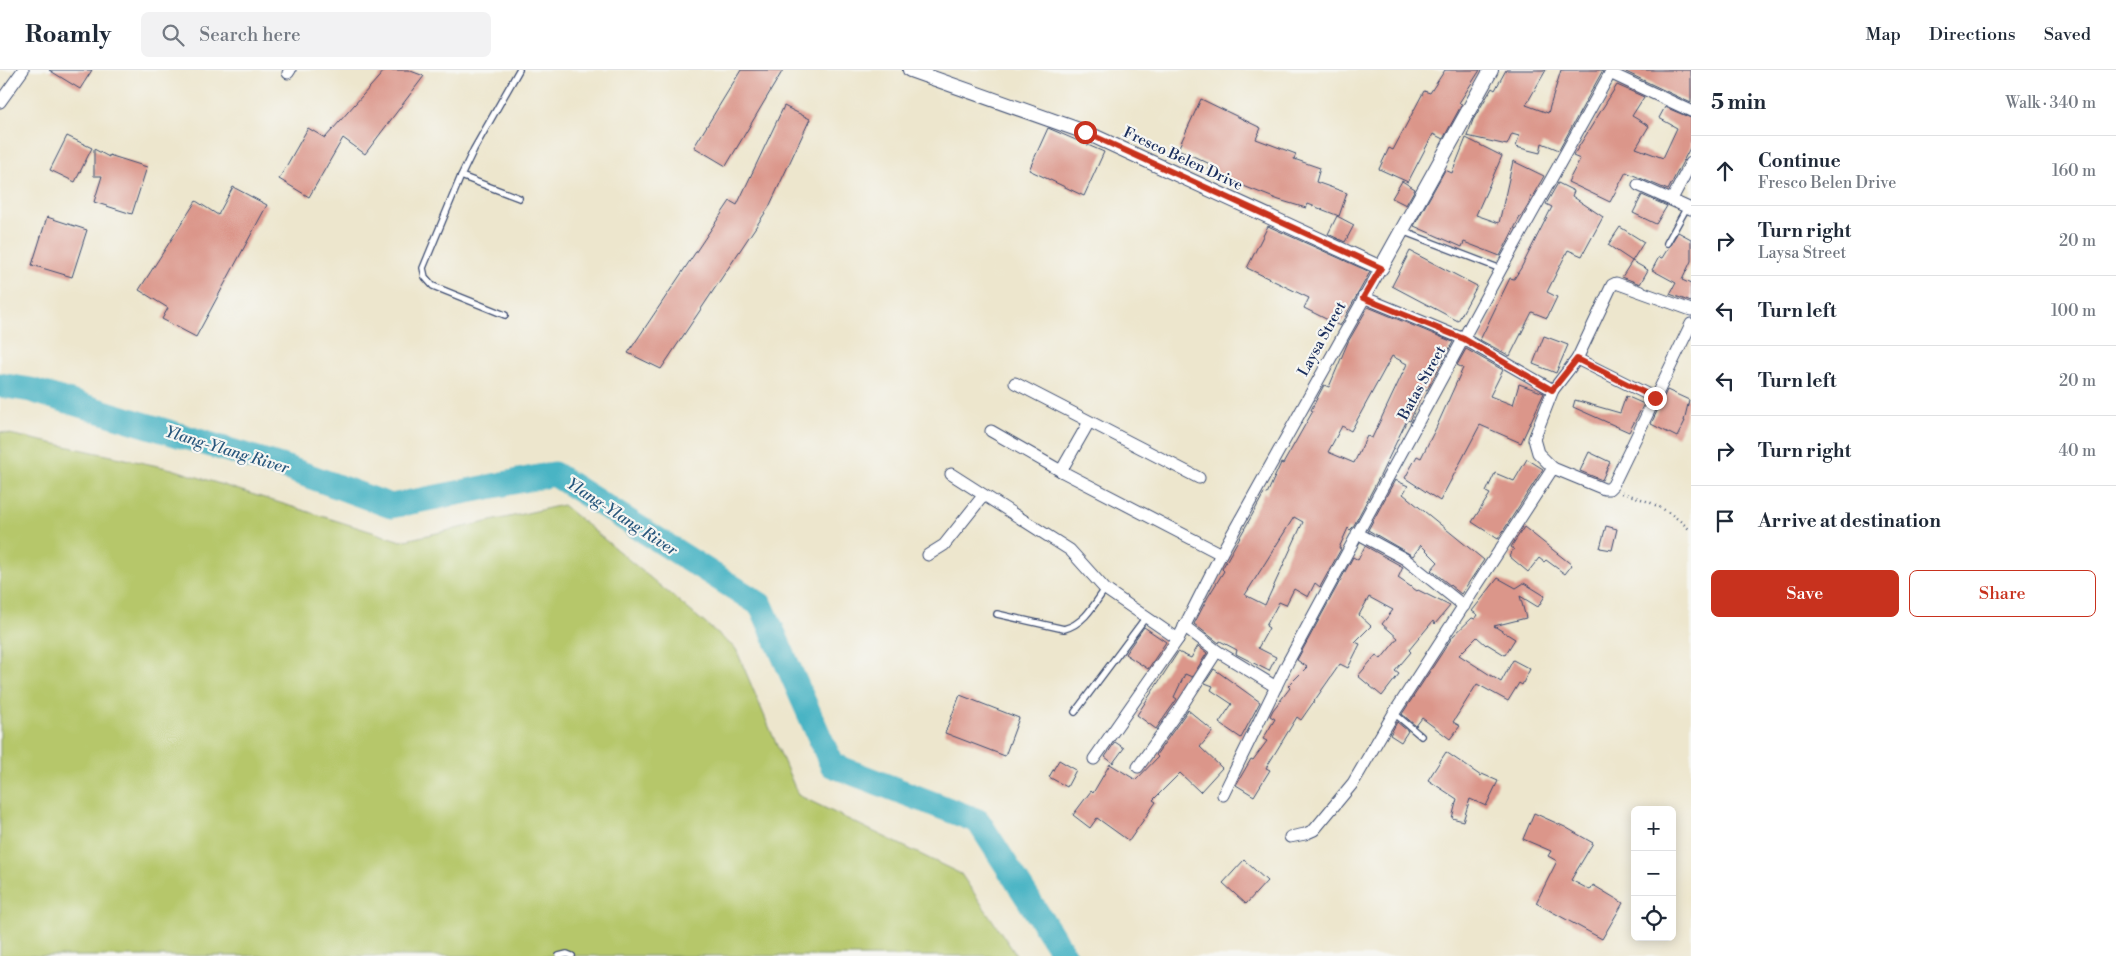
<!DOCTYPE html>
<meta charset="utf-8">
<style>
body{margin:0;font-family:"Libre Bodoni",serif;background:#f2f2f3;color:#1f2937}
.controls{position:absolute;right:15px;bottom:15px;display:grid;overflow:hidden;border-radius:8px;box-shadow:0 2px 12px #0003}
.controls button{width:45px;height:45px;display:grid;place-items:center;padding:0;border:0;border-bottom:1px solid #e0e1e3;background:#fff;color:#1f2937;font:25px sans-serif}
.stop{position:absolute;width:15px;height:15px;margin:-11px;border:4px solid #c8321e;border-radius:50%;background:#fff}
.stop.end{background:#c8321e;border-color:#fff;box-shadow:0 1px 5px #0008}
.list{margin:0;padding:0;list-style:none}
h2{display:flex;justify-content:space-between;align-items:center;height:65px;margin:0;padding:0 20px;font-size:21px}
h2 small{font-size:16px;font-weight:400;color:#747a83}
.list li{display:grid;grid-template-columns:32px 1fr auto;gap:15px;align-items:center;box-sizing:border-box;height:70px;padding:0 20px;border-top:1px solid #e0e1e3}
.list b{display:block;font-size:19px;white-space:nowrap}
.list p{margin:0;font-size:16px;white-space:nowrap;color:#747a83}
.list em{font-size:16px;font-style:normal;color:#747a83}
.actions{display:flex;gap:10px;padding:15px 20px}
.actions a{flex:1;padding:11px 0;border:1px solid #c8321e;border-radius:8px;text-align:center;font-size:18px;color:#c8321e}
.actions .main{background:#c8321e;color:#fff}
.icon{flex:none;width:28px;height:28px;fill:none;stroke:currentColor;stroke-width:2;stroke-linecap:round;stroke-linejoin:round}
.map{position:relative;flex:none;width:1691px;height:886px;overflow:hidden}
header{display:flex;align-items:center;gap:30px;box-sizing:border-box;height:70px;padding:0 25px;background:#fff;border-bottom:1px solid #e0e1e3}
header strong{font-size:24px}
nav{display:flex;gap:28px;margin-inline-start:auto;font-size:18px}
.search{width:350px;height:45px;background:#f2f2f3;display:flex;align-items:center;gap:12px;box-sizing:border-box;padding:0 18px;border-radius:8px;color:#747a83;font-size:19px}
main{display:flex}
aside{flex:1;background:#fff}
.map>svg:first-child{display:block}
.green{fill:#b6c76a;stroke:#687b64}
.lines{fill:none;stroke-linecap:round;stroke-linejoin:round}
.river{stroke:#48b4c4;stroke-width:25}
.building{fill:#db968a;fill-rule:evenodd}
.service-casing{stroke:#3a4a6f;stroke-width:8}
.minor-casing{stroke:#3a4a6f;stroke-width:13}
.tertiary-casing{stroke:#3a4a6f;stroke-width:16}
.path{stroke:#3a4a6f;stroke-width:2.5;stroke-dasharray:1 4;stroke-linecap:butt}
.service{stroke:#fff;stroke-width:5.5}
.minor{stroke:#fff;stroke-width:11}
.tertiary{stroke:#fff;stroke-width:14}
.route{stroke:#c8321e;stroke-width:6}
.labels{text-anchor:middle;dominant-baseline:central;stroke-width:4.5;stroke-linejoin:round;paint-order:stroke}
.street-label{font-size:15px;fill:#1b2f5e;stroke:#f6f6f2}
.water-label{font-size:16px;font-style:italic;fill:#28577d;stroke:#f6f6f2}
</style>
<header>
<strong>Roamly</strong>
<div class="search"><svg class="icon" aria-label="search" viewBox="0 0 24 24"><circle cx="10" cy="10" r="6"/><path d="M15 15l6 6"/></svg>Search here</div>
<nav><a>Map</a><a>Directions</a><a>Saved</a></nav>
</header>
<main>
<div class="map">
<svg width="1691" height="886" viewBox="0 0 1691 886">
<rect width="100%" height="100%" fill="#f6f6f2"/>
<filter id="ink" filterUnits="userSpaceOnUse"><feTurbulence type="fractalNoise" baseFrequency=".02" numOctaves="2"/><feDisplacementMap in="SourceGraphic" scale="10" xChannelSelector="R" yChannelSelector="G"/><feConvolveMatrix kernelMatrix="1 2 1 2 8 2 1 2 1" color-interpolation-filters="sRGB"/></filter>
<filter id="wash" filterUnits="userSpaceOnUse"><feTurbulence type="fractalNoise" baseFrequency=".0096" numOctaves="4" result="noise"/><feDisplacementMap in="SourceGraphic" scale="20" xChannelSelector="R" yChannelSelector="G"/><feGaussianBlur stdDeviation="1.12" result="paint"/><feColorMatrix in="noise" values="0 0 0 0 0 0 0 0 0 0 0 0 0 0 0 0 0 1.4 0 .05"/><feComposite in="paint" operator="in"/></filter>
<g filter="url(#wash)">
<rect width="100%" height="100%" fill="#ede6cd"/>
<polygon class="green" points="0,362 172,399 401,471 563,435 736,579 798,725 961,804 1017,886 0,886"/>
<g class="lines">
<polyline class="river" points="0,315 31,320 287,398 391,436 554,404 761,535 832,695 978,751 1065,886"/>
</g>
<g id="blocks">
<g class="building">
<polygon points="49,0 92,0 80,19"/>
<polygon points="385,0 408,0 424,6 365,84 343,68 309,127 279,109 308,58 325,68"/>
<polygon points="741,0 783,0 726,96 694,77"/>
<polygon points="1445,0 1480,0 1459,33 1462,34 1443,69 1433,64 1408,112 1379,99 1389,78 1393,80 1424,21 1430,23"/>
<polygon points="1506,0 1546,0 1526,35 1548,43 1561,0 1603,0 1559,80 1542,73 1540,83 1516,77 1519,66 1512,64 1507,75 1467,66 1473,50 1492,18 1495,20"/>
<polygon points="1627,0 1691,0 1691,33 1626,2"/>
<polygon points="1617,15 1644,27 1632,46 1649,56 1636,78 1663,88 1677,58 1659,48 1665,37 1691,48 1691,76 1668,120 1626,102 1610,132 1568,112 1580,89 1573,86"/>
<polygon points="1201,29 1261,58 1256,69 1296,84 1294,89 1320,98 1316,112 1347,123 1339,146 1308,134 1306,138 1279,130 1246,117 1208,99 1210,94 1178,79"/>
<polygon points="784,36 810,49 769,137 661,299 628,283 730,131 737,135"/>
<polygon points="1048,58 1104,82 1084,126 1029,100"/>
<polygon points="67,66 92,78 75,112 50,100"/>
<polygon points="1466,68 1502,86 1476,145 1499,153 1513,91 1544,106 1532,127 1531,126 1529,134 1521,147 1520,147 1500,186 1464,172 1462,177 1414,156 1445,100 1452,103"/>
<polygon points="94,79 109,87 109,85 147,97 132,144 94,132 102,106 94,106"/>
<polygon points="1402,111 1415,119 1406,135 1392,128"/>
<polygon points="1558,113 1574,121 1572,126 1603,147 1582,186 1568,180 1547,222 1557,227 1547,248 1532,242 1510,286 1480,270 1510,208 1514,209 1521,198 1552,137 1546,134"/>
<polygon points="233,117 267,135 196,267 162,249 168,238 139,220 196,131 218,145"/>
<polygon points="1642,125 1667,136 1656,154 1633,143"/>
<polygon points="1337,146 1354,155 1345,172 1328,164"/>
<polygon points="47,147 87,160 72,207 32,195"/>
<polygon points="1268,156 1370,202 1340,256 1304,238 1309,228 1247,198"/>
<polygon points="1620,157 1644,172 1632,191 1608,175"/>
<polygon points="1678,162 1691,169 1691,191 1682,210 1691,214 1691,232 1670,224 1676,213 1652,200 1659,187 1662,188"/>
<polygon points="1410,181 1477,216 1458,251 1392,216"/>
<polygon points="1632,191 1648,200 1640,214 1622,207"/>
<path d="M 1368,237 L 1453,272 L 1427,320 L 1424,319 L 1410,351 L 1407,350 L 1381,404 L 1353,457 L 1350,460 L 1348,458 L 1339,478 L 1341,479 L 1320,517 L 1315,513 L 1308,527 L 1294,519 L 1286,535 L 1279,532 L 1266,556 L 1269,558 L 1258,578 L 1276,587 L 1269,601 L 1236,584 L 1237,580 L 1220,571 L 1219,573 L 1194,554 L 1208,527 L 1224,501 L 1222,499 L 1256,438 L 1264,423 L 1267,424 L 1281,393 L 1283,394 L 1313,341 L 1311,340 L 1324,315 L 1329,317 L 1348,272 ZM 1392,286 L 1407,294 L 1372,368 L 1367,366 L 1354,393 L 1328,382 L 1342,356 L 1351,361 ZM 1294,447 L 1303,452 L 1265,535 L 1245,525 Z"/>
<polygon points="1544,266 1568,275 1556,303 1533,294"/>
<polygon points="1466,279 1503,300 1490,326 1513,335 1519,314 1544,323 1521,373 1480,355 1440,431 1405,408 1417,386 1421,388 1436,358 1463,298 1457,295"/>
<polygon points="1667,320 1689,330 1684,351 1685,351 1677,367 1651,354"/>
<polygon points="1626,326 1644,334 1629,362 1573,337 1575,330 1620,343"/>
<polygon points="1589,382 1610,392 1602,410 1580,401"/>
<polygon points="1527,389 1543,399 1498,469 1472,452 1490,424 1486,422 1495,403 1514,411"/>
<polygon points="1395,410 1408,416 1403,424 1484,490 1461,524 1431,500 1438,492 1421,475 1413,486 1368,460"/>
<polygon points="1606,456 1617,459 1612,480 1600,478"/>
<polygon points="1524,457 1572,495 1565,504 1546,490 1544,492 1539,488 1528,502 1509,486 1514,479 1511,477"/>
<polygon points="1365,476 1403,497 1398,508 1417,521 1418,520 1450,536 1435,554 1433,551 1409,580 1411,582 1395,601 1399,604 1382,626 1358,606 1376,585 1381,589 1398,568 1382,554 1393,540 1369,527 1359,545 1371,556 1355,572 1360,574 1348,598 1340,594 1301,650 1297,647 1266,698 1270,700 1254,726 1236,715 1251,689 1253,690 1267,671 1263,669 1275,649 1270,646 1273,640 1290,618 1288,616 1307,597 1297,590 1353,487 1358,490"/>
<polygon points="1498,508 1516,518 1524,513 1545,526 1538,537 1520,526 1526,548 1494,556 1515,569 1505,585 1487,574 1486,575 1477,567 1459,585 1501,612 1513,590 1530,599 1522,615 1519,613 1508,631 1477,614 1453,652 1460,656 1450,669 1422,648 1416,656 1402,644 1453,566 1472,548 1475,549 1478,545 1472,541"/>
<polygon points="1144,557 1166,572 1148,599 1125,584"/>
<polygon points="1198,576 1207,583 1192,607 1185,604 1174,627 1177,629 1156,659 1137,645 1178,582 1191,588"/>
<polygon points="1214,599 1260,632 1241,668 1219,653 1232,634 1211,620 1213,616 1205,613"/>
<polygon points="960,625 1019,648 1005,686 945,663"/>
<polygon points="1188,640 1213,661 1200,677 1222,698 1200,722 1180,703 1153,730 1156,732 1129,771 1097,748 1090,758 1073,745 1091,721 1093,723 1110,694 1136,710 1158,687 1156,685"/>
<polygon points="1397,652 1408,661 1401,672 1390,665"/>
<polygon points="1115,672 1124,678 1113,693 1105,687"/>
<polygon points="1446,682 1481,706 1482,704 1498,711 1486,736 1470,729 1463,751 1452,748 1457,729 1428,710"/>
<polygon points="1059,690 1076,700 1067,717 1049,707"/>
<polygon points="1534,743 1565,757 1593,773 1571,810 1590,820 1593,815 1623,833 1602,869 1536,833 1557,791 1548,786 1551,781 1523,769"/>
<polygon points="1244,790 1267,811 1246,834 1223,813"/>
</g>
</g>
</g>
<g filter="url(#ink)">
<use href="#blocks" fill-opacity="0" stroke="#3a4a6f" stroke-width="1"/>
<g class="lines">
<g class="service-casing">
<g id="service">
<polyline points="461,106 519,128"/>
<polyline points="1402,161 1501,199"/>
<polyline points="1667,173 1687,137"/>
<polyline points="505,245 433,216 425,207 423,198 461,106 474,79 519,0"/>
<path d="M 997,544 L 1064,559 C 1084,554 1094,535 1105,519"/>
<polyline points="1075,642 1146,547"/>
<polyline points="1394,643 1421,666"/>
<polyline points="559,886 567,884 572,886"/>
</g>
</g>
<g class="minor-casing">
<g id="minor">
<polyline points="288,3 290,0"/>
<polyline points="1610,3 1691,41"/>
<polyline points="0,32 23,0"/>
<polyline points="1638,115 1691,139"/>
<polyline points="1672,129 1691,93"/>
<polyline points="1363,227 1464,269 1553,320"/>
<polyline points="1577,289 1655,328"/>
<polyline points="1015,313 1199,408"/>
<polyline points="991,361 1061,401 1221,484"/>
<polyline points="1553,398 1538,383 1534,369 1553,320 1577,289 1612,215 1616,213 1691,240"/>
<polyline points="1061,401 1089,352"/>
<polyline points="951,404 1070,480 1105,519 1178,569"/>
<polyline points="1357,463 1405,489 1464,536"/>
<polyline points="928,485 944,475 983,426"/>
<polyline points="1184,556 1217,581 1276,617"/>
<polyline points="1094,689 1178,569 1221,484 1381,198"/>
<polyline points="1138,697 1181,637 1217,581"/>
<polyline points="1223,725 1288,592 1501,199 1612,0"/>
<polyline points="1290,767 1305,764 1314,760 1353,713 1394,643 1553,398 1604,419 1609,419 1613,415 1691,254"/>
</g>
</g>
<g class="tertiary-casing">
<polyline id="tertiary" points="910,0 1085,62 1381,198 1491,0"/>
</g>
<path class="path" d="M 1622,423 C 1651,431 1670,440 1691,461"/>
<use href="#service" class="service"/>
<use href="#minor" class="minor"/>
<use href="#tertiary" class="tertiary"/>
</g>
</g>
<g class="lines" filter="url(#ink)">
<polyline class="route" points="1085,62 1381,198 1363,228 1464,269 1552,320 1577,289 1655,328"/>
</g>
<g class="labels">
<g class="street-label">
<text transform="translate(1183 89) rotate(25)">Fresco Belen Drive</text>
<text transform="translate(1322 269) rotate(-61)">Laysa Street</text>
<text transform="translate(1422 313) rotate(-61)">Batas Street</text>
</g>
<g class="water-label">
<text transform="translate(227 380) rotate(17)">Ylang-Ylang River</text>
<text transform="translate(622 447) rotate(33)">Ylang-Ylang River</text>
</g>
</g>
</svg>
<div class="controls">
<button>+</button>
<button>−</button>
<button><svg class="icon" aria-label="locate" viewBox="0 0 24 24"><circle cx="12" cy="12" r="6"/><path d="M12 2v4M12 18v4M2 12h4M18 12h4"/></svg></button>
</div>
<div class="stop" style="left:1085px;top:62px"></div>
<div class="stop end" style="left:1655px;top:328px"></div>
</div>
<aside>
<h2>5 min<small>Walk · 340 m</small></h2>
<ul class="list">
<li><svg class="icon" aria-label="ahead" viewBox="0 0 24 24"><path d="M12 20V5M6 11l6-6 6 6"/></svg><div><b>Continue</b><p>Fresco Belen Drive</p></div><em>160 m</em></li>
<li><svg class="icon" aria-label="right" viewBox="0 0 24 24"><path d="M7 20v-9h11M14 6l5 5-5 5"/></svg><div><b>Turn right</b><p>Laysa Street</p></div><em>20 m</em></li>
<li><svg class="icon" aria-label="left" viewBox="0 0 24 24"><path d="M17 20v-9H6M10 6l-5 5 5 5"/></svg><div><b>Turn left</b></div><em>100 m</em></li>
<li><svg class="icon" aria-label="left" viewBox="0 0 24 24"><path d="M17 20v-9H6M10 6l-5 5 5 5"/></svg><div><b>Turn left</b></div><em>20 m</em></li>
<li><svg class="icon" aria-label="right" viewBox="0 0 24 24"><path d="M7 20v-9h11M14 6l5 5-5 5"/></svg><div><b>Turn right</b></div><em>40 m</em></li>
<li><svg class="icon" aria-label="arrive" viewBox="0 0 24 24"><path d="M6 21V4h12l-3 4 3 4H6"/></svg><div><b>Arrive at destination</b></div></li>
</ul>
<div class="actions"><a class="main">Save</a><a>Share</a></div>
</aside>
</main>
